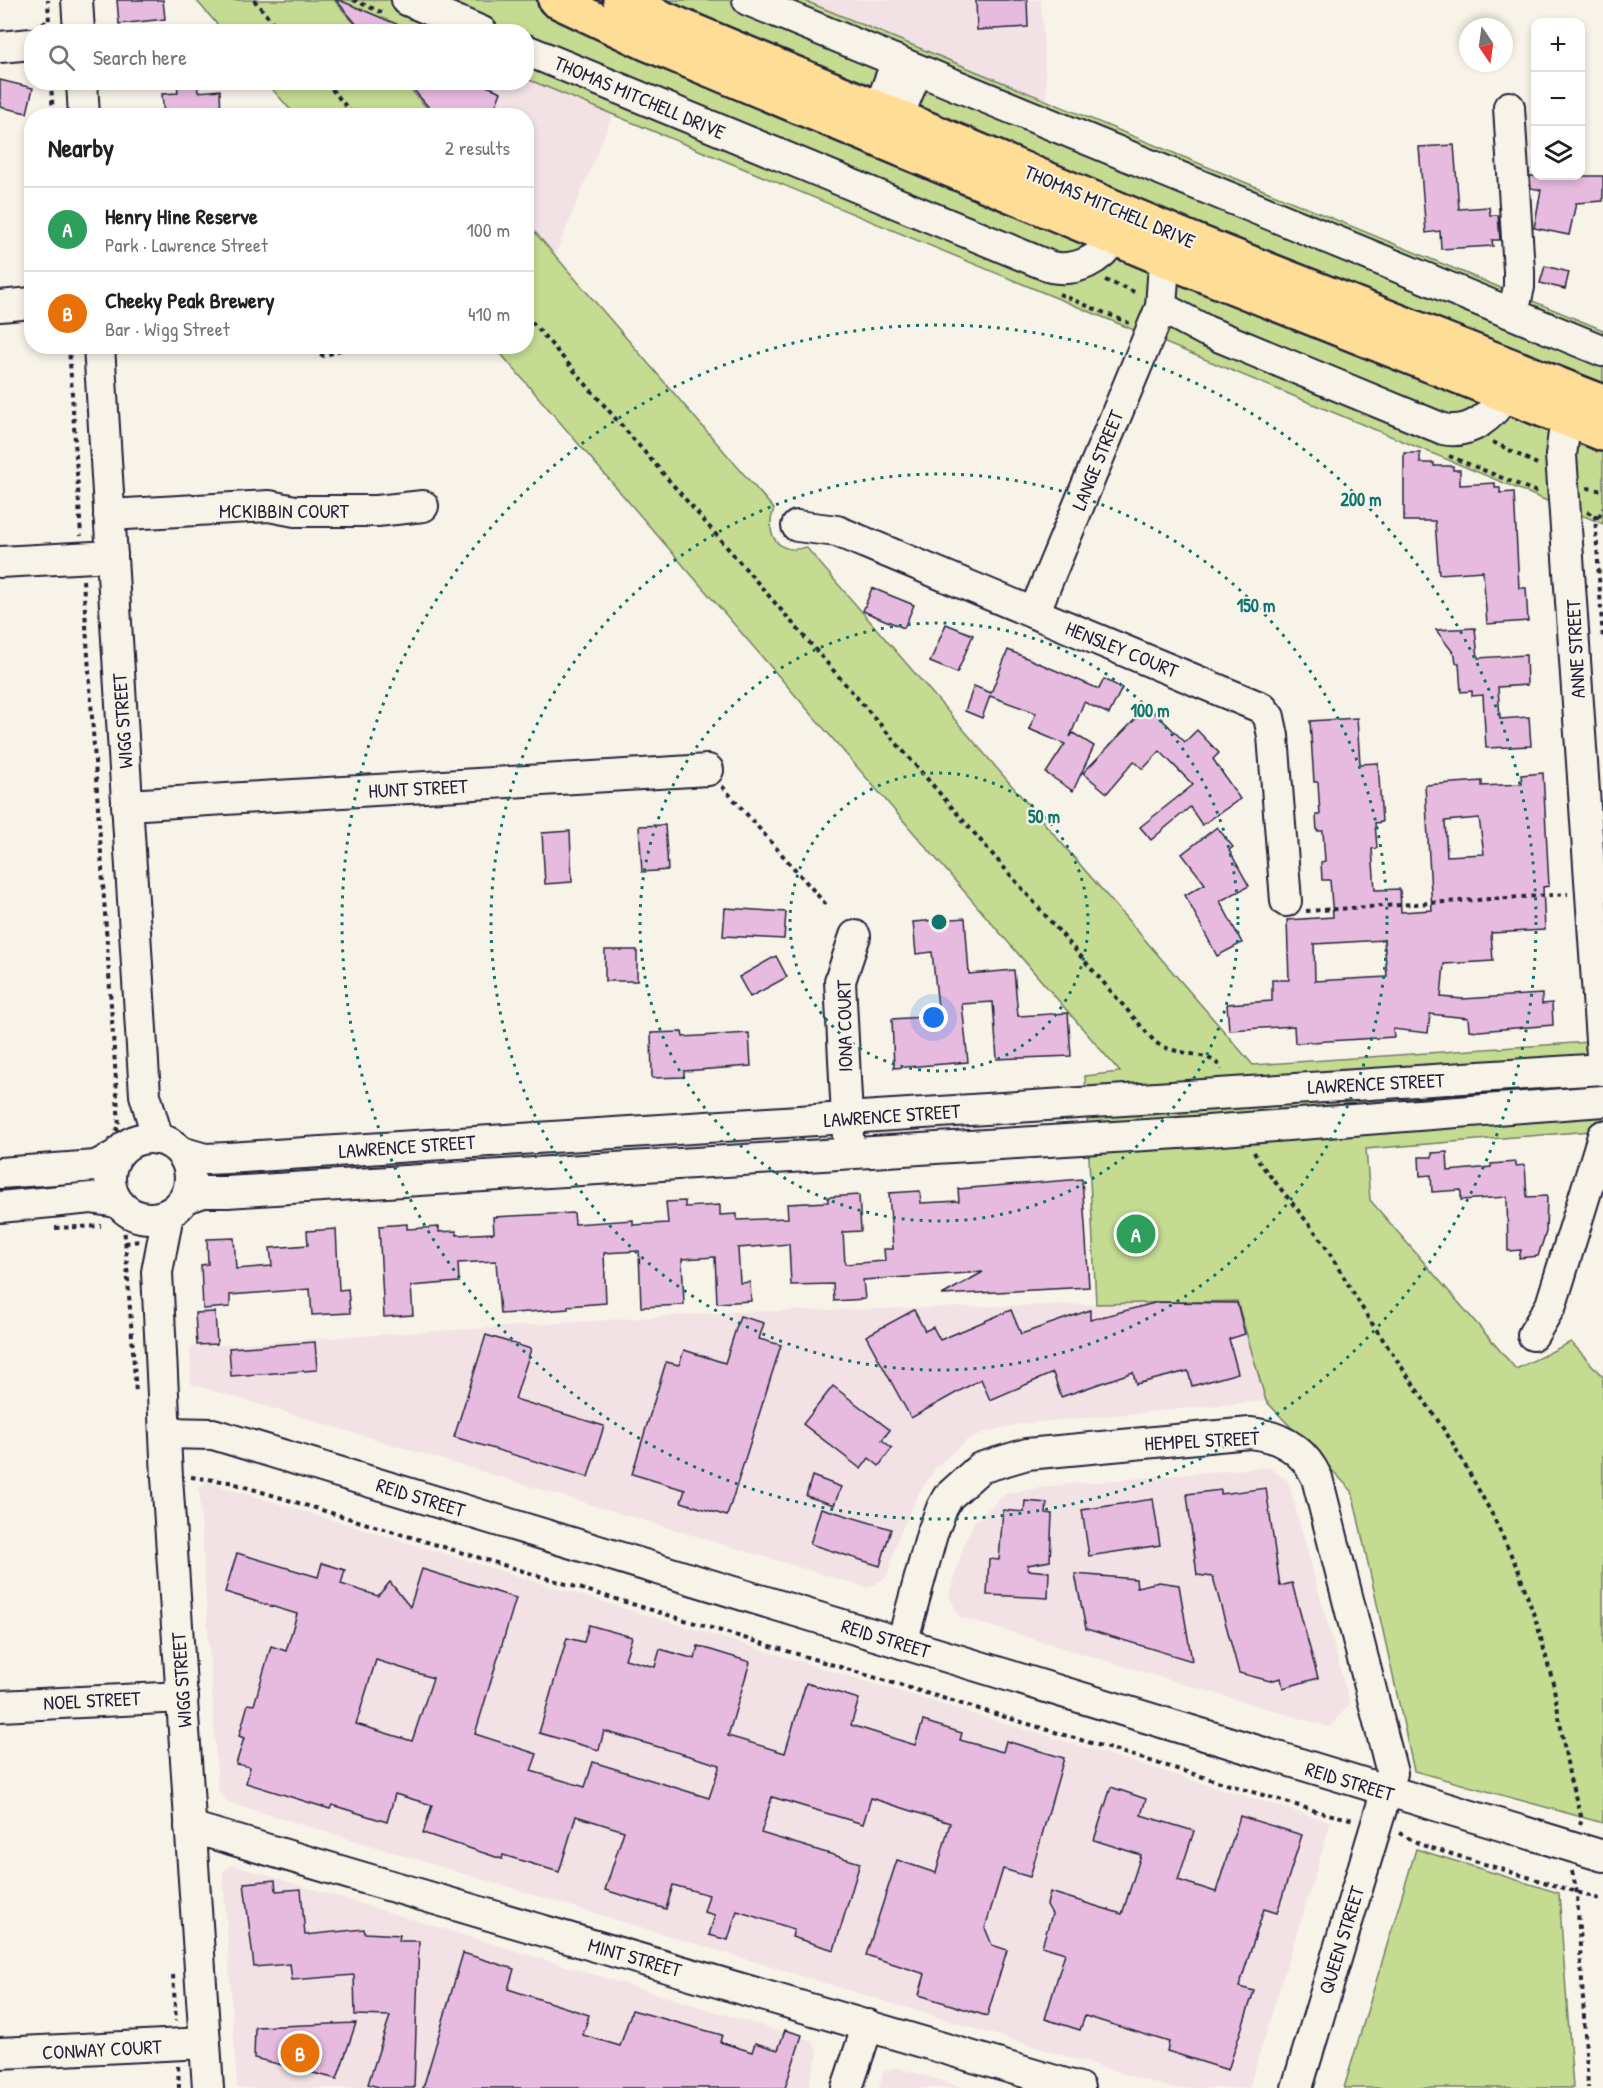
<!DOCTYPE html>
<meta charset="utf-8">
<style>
body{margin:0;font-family:"Patrick Hand",sans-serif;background:#f6f6f6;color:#202124}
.controls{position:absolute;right:18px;top:18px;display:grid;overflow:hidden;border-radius:12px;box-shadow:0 3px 9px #0003}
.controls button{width:54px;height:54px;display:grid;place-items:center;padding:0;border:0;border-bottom:2px solid #e0e0e0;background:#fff;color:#202124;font:30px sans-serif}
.compass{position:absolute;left:1459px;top:18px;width:54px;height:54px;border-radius:50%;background:#fff;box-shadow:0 3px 9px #0003;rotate:167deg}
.you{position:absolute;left:934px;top:1018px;width:21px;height:21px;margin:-15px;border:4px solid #fff;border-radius:50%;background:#1a73e8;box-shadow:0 0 0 9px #1a73e833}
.badge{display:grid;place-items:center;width:39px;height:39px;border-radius:50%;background:#1f6fb2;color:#fff;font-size:20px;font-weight:700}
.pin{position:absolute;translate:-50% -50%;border:3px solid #fff;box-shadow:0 2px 6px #0006}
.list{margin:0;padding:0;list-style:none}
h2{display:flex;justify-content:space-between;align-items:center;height:78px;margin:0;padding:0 24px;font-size:26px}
h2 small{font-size:20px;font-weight:400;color:#757577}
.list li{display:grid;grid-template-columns:39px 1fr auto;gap:18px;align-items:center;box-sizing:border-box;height:84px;padding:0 24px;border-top:2px solid #e0e0e0}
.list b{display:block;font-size:22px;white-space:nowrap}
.list p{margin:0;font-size:20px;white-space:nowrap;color:#757577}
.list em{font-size:20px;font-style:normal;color:#757577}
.icon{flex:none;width:33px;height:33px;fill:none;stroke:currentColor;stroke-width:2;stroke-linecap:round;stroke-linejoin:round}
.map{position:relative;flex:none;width:1603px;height:2088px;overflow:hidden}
.search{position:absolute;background:#fff;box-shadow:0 3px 9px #0003;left:24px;top:24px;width:510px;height:66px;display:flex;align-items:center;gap:15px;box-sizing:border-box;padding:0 21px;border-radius:24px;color:#757577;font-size:22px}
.panel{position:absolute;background:#fff;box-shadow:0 3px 9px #0003;left:24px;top:108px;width:510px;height:246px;border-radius:24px}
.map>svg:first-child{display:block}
.built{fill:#f2e2e5}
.green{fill:#c4db91;stroke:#737e66;stroke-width:1.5}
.building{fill:#e7bbdf;stroke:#22223b;stroke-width:1.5;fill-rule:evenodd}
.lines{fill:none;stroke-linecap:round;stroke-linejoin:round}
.minor-casing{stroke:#22223b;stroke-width:34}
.major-casing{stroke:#22223b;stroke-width:38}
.path{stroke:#22223b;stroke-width:4;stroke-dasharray:4.5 4.5;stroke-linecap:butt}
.minor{stroke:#f7f3e8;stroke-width:30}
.major{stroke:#fedd96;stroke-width:33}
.ring{fill:none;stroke:#0f766e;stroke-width:3;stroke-dasharray:3 6}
.labels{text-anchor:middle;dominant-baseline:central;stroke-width:4.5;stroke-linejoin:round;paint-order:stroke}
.street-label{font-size:20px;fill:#22223b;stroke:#f7f3e8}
.centre{fill:#0f766e;stroke:#f7f3e8;stroke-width:3}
.ring-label{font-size:18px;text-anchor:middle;font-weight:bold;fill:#0f766e;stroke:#f7f3e8;stroke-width:4.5;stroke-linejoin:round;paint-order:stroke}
</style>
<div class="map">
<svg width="1603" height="2088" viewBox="0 0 1603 2088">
<rect width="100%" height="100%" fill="#f7f3e8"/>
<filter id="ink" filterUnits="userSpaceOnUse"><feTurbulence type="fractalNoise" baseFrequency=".0167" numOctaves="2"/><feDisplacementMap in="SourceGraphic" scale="12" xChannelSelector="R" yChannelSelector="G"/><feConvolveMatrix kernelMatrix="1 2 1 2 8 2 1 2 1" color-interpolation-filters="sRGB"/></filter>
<g filter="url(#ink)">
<g class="built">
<polygon points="803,0 1041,0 1047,101"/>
<polygon points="527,79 613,114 555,256 527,223 526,116 433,115 405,83 526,82"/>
<polygon points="1237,1301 1266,1401 1019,1424 988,1431 967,1440 936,1467 919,1493 897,1540 887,1577 868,1588 191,1384 190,1347 733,1312"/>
<polygon points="1268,1467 1288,1481 1350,1704 1329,1727 959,1617 949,1595 965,1541 974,1522 1007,1493 1060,1485"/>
<polygon points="207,1482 1331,1822 1249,2088 1171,2088 227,1802 218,1789 199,1488"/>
<polygon points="233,1865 812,2041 818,2053 808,2088 237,2088 223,1871"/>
<polygon points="895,2067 965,2088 879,2088 883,2072"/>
</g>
<g class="green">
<polygon points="196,0 334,0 361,31 223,31"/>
<polygon points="335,0 803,0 1603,330 1603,524 527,79 526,32 412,31"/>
<polygon points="267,83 405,83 433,115 295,115"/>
<path d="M 527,223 L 774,509 C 764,534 778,556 806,547 L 1253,1065 L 1603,1041 L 1603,1130 L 1366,1149 L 1370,1200 L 1516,1369 L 1571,1342 L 1603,1377 L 1603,1823 L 1414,1771 L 1352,1491 L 1266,1401 L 1237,1301 L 1096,1304 L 1085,1076 L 1120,1072 L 495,347 L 526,346 Z"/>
<polygon points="1416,1849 1559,1893 1573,2088 1344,2088"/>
</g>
<g class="building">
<polygon points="117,0 163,0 165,19 119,24"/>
<polygon points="336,0 339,0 413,31 363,32"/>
<polygon points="976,0 1027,0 1028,27 977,30"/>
<polygon points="0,80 33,88 27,113 0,107"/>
<polygon points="177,82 197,82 198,92 220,90 221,116 164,116 162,94 178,93"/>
<polygon points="407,82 477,82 501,92 492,116 436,116"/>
<polygon points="1454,145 1459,209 1489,207 1490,215 1498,215 1500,240 1492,240 1493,246 1441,249 1440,231 1426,233 1419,147"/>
<polygon points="1530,176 1603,176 1603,201 1576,203 1569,235 1534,228 1541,190 1531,188"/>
<polygon points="1545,266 1569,272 1565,289 1540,283"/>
<polygon points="1404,453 1420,453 1420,463 1434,463 1434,466 1453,466 1453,470 1460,470 1460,485 1495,483 1495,488 1500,488 1500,493 1514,492 1519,588 1526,588 1528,621 1487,624 1483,571 1439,574 1435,521 1404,521"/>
<polygon points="872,588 914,605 904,628 863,611"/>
<polygon points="946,624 973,635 957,673 930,662"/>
<polygon points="1475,628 1478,658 1526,655 1527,685 1498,687 1500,719 1529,717 1531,746 1486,748 1483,695 1472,696 1472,691 1461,692 1459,663 1456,663 1455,655 1436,630"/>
<polygon points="1008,650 1099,689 1104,679 1122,688 1109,714 1084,702 1070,737 1073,733 1094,746 1073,791 1046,773 1065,744 1029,729 1036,713 990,696 982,718 965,711 974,686 991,693"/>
<polygon points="1148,706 1185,742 1197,730 1219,753 1213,759 1240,799 1202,825 1190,807 1151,840 1140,827 1193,785 1160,751 1143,769 1134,761 1107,793 1083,773"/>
<path d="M 1357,718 L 1360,764 L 1378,763 L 1382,822 L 1375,823 L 1377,848 L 1372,849 L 1375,890 L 1400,889 L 1401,912 L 1432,910 L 1425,785 L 1482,781 L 1482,786 L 1522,784 L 1521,775 L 1543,773 L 1549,886 L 1543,887 L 1545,930 L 1491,933 L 1493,961 L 1444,964 L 1441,997 L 1463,999 L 1542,994 L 1542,1004 L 1552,1003 L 1553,1025 L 1479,1031 L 1469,1030 L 1468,1018 L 1430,1014 L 1428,1033 L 1393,1029 L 1394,1037 L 1295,1043 L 1294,1026 L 1229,1030 L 1227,1004 L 1272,1001 L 1272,980 L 1289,980 L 1287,920 L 1333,917 L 1330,880 L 1322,880 L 1321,862 L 1325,861 L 1323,831 L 1317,831 L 1316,815 L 1320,815 L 1318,782 L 1314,782 L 1310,721 ZM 1479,818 L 1484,854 L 1447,856 L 1445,821 ZM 1384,940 L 1387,977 L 1315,981 L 1314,944 Z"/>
<polygon points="665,825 668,870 642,872 639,826"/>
<polygon points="1217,827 1233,847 1229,850 1249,886 1220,901 1242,943 1217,956 1185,895 1205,884 1182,854"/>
<polygon points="570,831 572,882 545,884 542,833"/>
<polygon points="725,908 786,912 784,939 723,936"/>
<polygon points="965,918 969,974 1014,970 1018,1016 1068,1013 1071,1056 997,1059 993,1002 962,1004 968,1062 894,1068 892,1019 939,1016 932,952 916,954 913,922"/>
<rect x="605" y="950" width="32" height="31"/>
<polygon points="776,956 787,977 750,997 739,977"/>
<polygon points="682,1032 683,1037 749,1033 751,1066 684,1071 684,1077 652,1078 651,1033"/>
<polygon points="1447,1152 1448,1171 1491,1167 1491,1164 1516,1162 1516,1166 1525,1165 1527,1197 1547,1196 1546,1232 1538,1256 1519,1258 1521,1250 1508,1251 1507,1197 1461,1200 1461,1190 1432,1192 1431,1175 1420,1176 1419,1157 1432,1157 1432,1153"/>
<polygon points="1082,1179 1089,1287 942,1295 983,1272 863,1280 865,1299 834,1301 833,1284 791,1285 789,1244 738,1248 740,1283 750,1282 751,1301 717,1303 715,1257 682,1259 684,1305 641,1307 639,1251 604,1253 606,1303 568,1306 568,1309 500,1314 496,1261 458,1263 459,1282 411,1286 413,1315 384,1317 379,1226 407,1224 407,1229 439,1227 439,1232 456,1231 457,1235 494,1233 493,1217 574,1213 575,1224 633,1220 633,1225 668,1223 666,1202 685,1201 685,1207 720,1205 720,1215 737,1214 737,1220 788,1218 787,1204 828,1202 828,1197 859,1195 861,1231 843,1232 845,1264 885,1261 884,1249 893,1249 889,1193 920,1191 921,1203 959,1201 958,1189"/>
<polygon points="336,1229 339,1290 348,1289 350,1313 312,1315 310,1289 230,1295 230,1307 203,1309 201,1265 208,1264 207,1239 234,1238 236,1269 272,1266 270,1248 308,1245 307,1231"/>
<polygon points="1158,1302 1237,1303 1245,1334 1229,1339 1238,1373 1192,1386 1188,1371 1136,1384 1133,1372 1061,1397 1053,1373 990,1400 981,1379 911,1418 866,1336 914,1310 925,1331 933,1327 940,1340 1011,1310 1021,1334 1090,1310 1090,1320"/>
<polygon points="215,1312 217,1344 197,1345 195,1313"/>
<polygon points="740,1316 764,1323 759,1339 781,1345 727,1516 681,1502 685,1490 632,1474 666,1362 679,1365 684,1350 725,1363"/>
<polygon points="486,1335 531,1349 515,1399 604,1426 588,1477 454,1437"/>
<polygon points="315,1342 317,1370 231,1376 229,1348"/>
<polygon points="833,1386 890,1430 882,1440 892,1448 879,1466 869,1458 861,1469 803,1424"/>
<polygon points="812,1476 841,1487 834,1505 806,1496"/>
<polygon points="1266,1488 1280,1586 1292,1583 1318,1678 1283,1688 1281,1678 1270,1681 1239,1673 1213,1577 1197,1575 1187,1494 1221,1490 1221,1494"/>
<polygon points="1153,1499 1160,1545 1089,1556 1082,1510"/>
<polygon points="1025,1501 1047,1503 1046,1513 1052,1514 1050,1561 1028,1565 1028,1570 1049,1572 1048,1598 987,1595 989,1559 999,1560 1003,1510 1024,1512"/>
<polygon points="821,1508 891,1529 880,1566 810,1544"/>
<path d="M 237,1553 L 318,1577 L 322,1563 L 345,1570 L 341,1584 L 378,1596 L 390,1582 L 410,1607 L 422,1569 L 516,1598 L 475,1734 L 537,1754 L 531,1771 L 585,1787 L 593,1762 L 709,1798 L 720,1765 L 604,1731 L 599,1750 L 539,1733 L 567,1638 L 584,1642 L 589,1625 L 632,1637 L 625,1659 L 655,1667 L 660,1649 L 695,1659 L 698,1646 L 750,1662 L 728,1736 L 785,1753 L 806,1683 L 859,1699 L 851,1725 L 915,1745 L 923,1721 L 962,1733 L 960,1740 L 1003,1752 L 1006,1741 L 1064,1758 L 1030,1877 L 1003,1869 L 985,1928 L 992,1945 L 1007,1950 L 987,2016 L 919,1995 L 925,1974 L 866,1955 L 897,1860 L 936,1873 L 950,1823 L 871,1798 L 863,1824 L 772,1797 L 761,1833 L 860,1863 L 834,1950 L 792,1937 L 794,1929 L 737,1911 L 728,1940 L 709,1935 L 715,1915 L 704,1912 L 709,1895 L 673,1885 L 666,1909 L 605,1890 L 624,1831 L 576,1816 L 559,1872 L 503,1855 L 502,1859 L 423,1833 L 432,1805 L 395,1794 L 387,1822 L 332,1805 L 330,1809 L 246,1783 L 250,1767 L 236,1764 L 244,1738 L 239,1736 L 248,1704 L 254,1705 L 271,1646 L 286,1651 L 297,1614 L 225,1592 ZM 376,1660 L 433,1678 L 412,1741 L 356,1724 Z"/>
<polygon points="1075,1574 1136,1579 1137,1587 1159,1582 1179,1585 1192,1661 1086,1629"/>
<polygon points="1111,1787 1146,1799 1141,1815 1194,1831 1178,1880 1216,1892 1240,1816 1302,1835 1277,1913 1264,1909 1239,1987 1254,1991 1228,2070 1167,2051 1169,2042 1085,2016 1080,2030 1045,2019 1065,1953 1042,1946 1052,1914 1047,1905 1050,1892 1122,1914 1141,1855 1094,1840"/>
<polygon points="275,1880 276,1891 301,1889 305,1935 364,1929 365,1933 400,1935 399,1941 419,1941 414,2088 382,2088 368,2084 390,2016 355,2015 354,1975 292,1980 290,1964 254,1967 244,1883"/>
<polygon points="463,1953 514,1969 508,1989 589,2015 583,2035 620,2046 632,2010 722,2035 720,2042 752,2052 755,2043 778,2050 785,2030 802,2035 785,2088 423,2088"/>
<polygon points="356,2023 337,2079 254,2058 255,2027"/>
</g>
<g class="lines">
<g class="minor-casing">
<g id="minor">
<polyline points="77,0 79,32"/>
<polyline points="407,0 482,32"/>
<polyline points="748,0 1603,351"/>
<polyline points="0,47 32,44"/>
<path d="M 526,50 L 1051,267 C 1077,272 1100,260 1114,238"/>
<polyline points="82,82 84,116"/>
<polyline points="1509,107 1519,271 1519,287 1513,313"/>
<polyline points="879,109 897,61"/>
<polyline points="898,117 917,70"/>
<polyline points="0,306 32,303"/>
<path d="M 1161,307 L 1206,331 L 1443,429 C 1470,435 1493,416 1506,393"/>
<polyline points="99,346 145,1095 158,1139"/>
<polyline points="1566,418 1561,455 1603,1070"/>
<polyline points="109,515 269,506 295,511 377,511 423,506"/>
<polyline points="797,526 837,531 1262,708 1269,717 1273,736 1286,901"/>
<polyline points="0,562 112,556"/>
<polyline points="1034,613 1161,307 1163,278 1169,261"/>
<polyline points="127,805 708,770"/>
<polyline points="848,1137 840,981 855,936"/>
<circle cx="150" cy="1178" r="40"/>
<polyline points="181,1152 205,1159 228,1158 1603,1069"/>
<polyline points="0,1173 96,1166 117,1155"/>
<polyline points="185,1198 204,1192 227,1192 1195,1132 1603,1101"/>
<polyline points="0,1207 91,1198 117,1202"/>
<polyline points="168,1214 157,1272 167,1477 208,2088"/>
<polyline points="1533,1335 1551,1305 1603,1136"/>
<polyline points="166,1433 213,1434 1603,1856"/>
<path d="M 902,1643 L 932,1534 L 942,1508 L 948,1497 L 980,1468 L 1027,1454 L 1250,1433 C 1281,1436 1304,1450 1317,1478 L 1392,1773 L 1297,2088"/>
<polyline points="0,1706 183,1697"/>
<polyline points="190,1827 1079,2088"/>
<polyline points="0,2053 205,2043"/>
<polyline points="847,2088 868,2025"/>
</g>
</g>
<g class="major-casing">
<g id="major">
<polyline points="555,0 648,44 1178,265 1603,434"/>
<polyline points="620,0 1188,238 1603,402"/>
</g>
</g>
<g class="path">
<polyline points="254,0 281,32"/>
<polyline points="353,0 386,14"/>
<polyline points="42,23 49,22 48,0"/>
<polyline points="51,82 53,116"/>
<polyline points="326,82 354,116"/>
<polyline points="1105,280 1137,293"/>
<polyline points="1059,294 1129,323"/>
<path d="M 526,315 L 1154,1041 C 1171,1057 1216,1050 1221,1070"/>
<polyline points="69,346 81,536"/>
<polyline points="304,346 324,356 351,346"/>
<polyline points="1493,442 1537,464"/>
<polyline points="1449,456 1539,493"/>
<polyline points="1587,488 1603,491"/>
<polyline points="1587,512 1603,519"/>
<polyline points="1595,515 1603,640"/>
<polyline points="1599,517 1603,508"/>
<polyline points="83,580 119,1126 116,1131"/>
<polyline points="722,786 828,907"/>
<polyline points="1306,911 1568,894"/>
<polyline points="1254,1152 1259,1162 1321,1239 1367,1316 1451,1440 1492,1514 1519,1572 1538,1627 1553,1683 1570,1779 1582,1819 1580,1825"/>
<polyline points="124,1224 136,1393"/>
<polyline points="55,1228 101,1226"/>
<polyline points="125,1243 140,1241"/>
<polyline points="191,1477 229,1482 1319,1812 1354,1820"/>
<polyline points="1399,1833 1422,1845 1603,1900"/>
<polyline points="1572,1871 1577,1893 1588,2088"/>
<polyline points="173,1975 176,2021"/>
<polyline points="178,2066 179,2088"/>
</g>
<use href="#minor" class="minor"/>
<use href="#major" class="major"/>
</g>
</g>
<g class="ring">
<circle cx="939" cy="922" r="149"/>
<circle cx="939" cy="922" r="299"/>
<circle cx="939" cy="922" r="448"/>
<circle cx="939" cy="922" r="597"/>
</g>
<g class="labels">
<g class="street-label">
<text transform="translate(640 97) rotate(23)">THOMAS MITCHELL DRIVE</text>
<text transform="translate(1110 206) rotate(23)">THOMAS MITCHELL DRIVE</text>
<text transform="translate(1097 460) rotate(-68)">LANGE STREET</text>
<text x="284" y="510">MCKIBBIN COURT</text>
<text transform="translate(1122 649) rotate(22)">HENSLEY COURT</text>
<text transform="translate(1575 649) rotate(-93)">ANNE STREET</text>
<text transform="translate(122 721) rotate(-94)">WIGG STREET</text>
<text transform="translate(418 788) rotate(-3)">HUNT STREET</text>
<text transform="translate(844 1026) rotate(-91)">IONA COURT</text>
<text transform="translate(1376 1083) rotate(-3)">LAWRENCE STREET</text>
<text transform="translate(892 1115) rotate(-4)">LAWRENCE STREET</text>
<text transform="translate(407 1146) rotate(-4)">LAWRENCE STREET</text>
<text transform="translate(1202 1440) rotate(-3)">HEMPEL STREET</text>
<text transform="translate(421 1497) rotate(17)">REID STREET</text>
<text transform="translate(886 1638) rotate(17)">REID STREET</text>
<text transform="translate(181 1680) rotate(-94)">WIGG STREET</text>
<text transform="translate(92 1700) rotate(-3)">NOEL STREET</text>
<text transform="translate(1350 1781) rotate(17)">REID STREET</text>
<text transform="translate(1341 1940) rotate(-73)">QUEEN STREET</text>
<text transform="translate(635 1957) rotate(16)">MINT STREET</text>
<text transform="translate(102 2049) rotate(-3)">CONWAY COURT</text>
</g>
</g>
<circle cx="939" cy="922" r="9" class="centre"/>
<g class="ring-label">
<text x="1361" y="506">200 m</text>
<text x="1256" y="612">150 m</text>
<text x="1150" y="717">100 m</text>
<text x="1044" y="823">50 m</text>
</g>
</svg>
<div class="controls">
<button>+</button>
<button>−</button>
<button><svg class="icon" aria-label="layers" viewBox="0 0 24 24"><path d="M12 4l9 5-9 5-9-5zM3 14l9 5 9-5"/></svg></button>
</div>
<svg class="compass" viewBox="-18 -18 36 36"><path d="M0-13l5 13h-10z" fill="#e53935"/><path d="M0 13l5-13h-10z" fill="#757577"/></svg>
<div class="you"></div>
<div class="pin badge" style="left:1136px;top:1234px;background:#2e9e5b">A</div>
<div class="pin badge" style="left:300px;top:2053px;background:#e8710a">B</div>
<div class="search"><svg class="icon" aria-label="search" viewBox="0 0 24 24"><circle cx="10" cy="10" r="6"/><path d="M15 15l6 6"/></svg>Search here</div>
<section class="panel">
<h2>Nearby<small>2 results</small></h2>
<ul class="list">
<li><span class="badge" style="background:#2e9e5b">A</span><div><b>Henry Hine Reserve</b><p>Park · Lawrence Street</p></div><em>100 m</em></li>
<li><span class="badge" style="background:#e8710a">B</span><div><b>Cheeky Peak Brewery</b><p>Bar · Wigg Street</p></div><em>410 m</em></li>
</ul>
</section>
</div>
